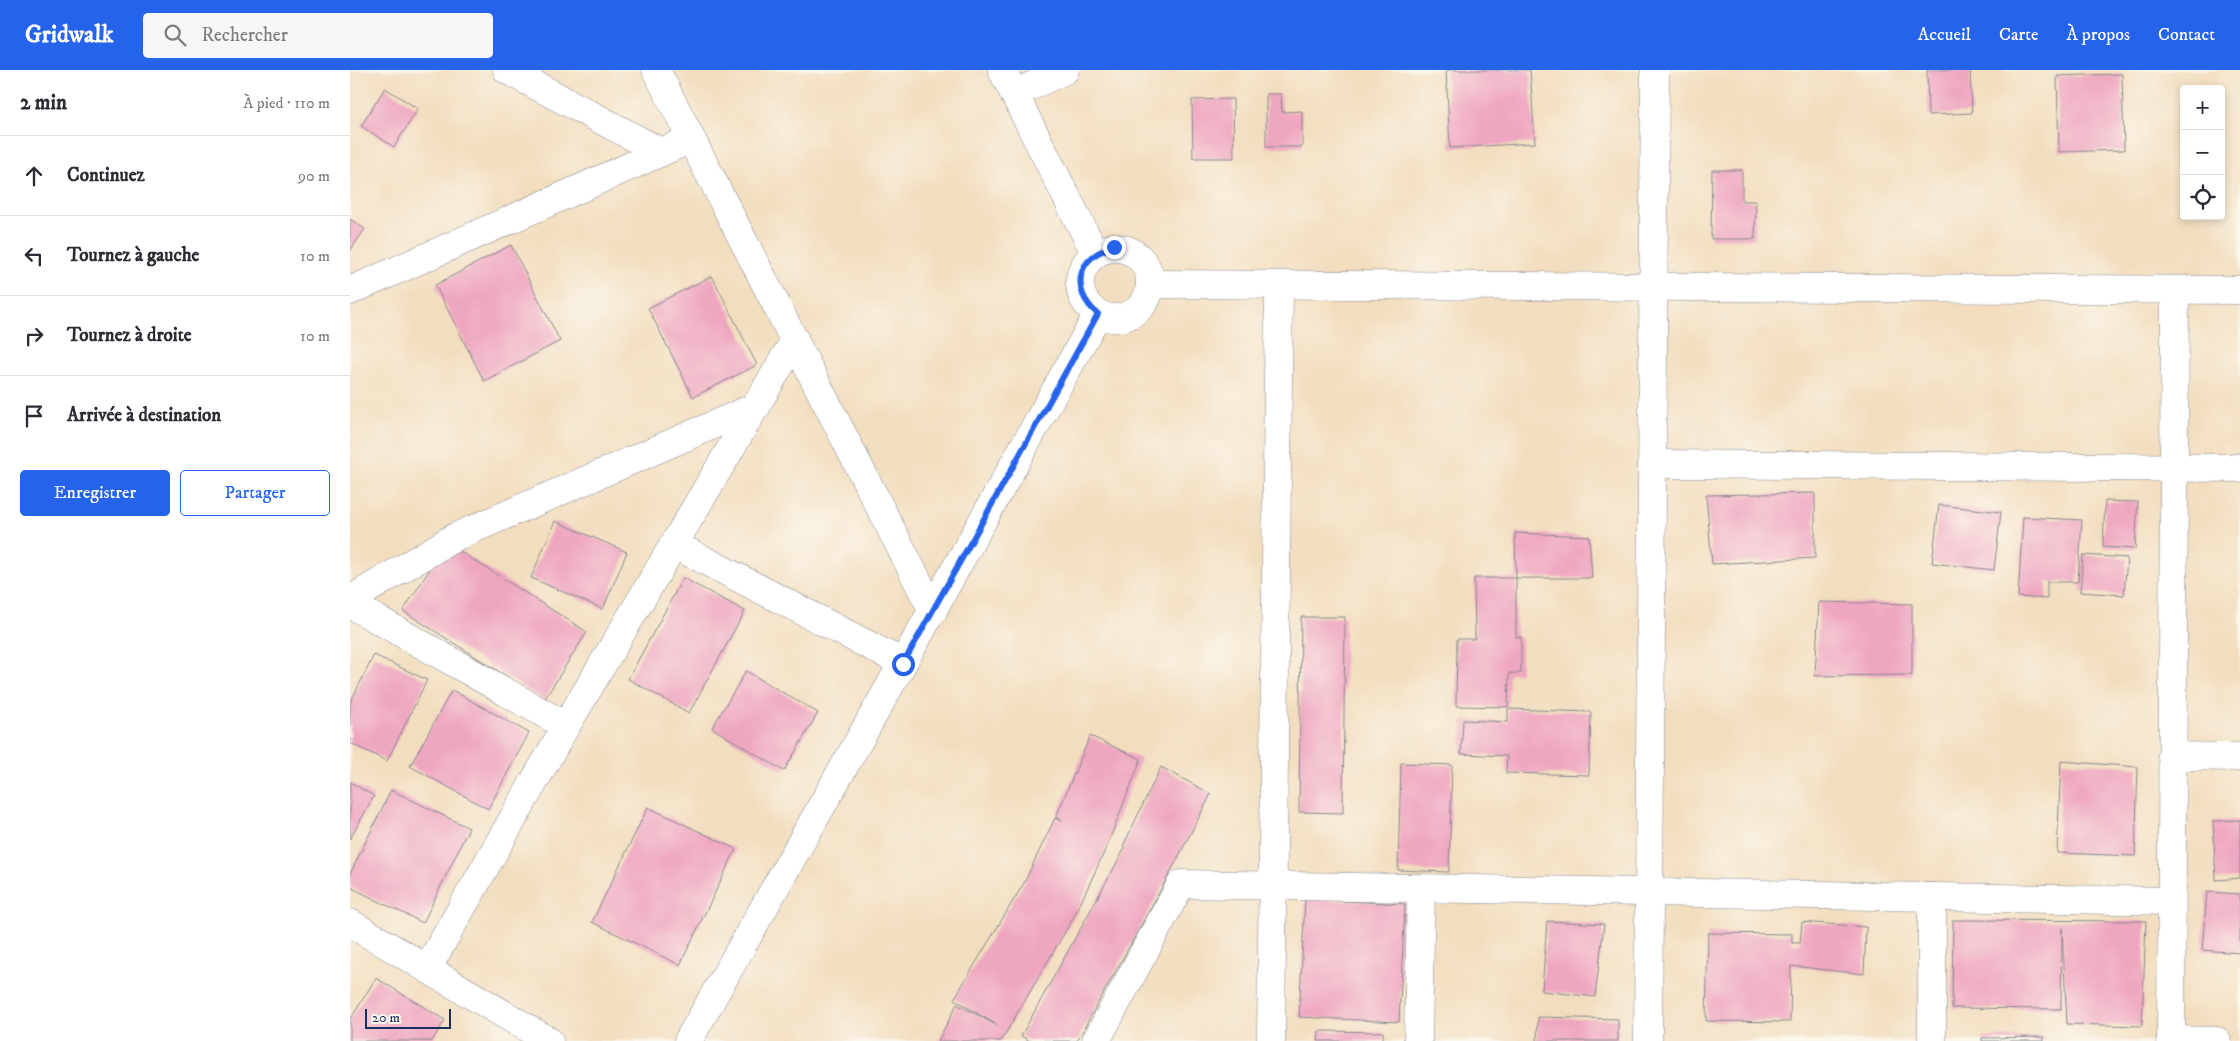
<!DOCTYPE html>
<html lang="fr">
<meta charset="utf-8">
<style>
body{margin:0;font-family:"IM FELL DW Pica",serif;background:#f7f7f7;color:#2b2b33}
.controls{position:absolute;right:15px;top:15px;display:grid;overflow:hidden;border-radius:5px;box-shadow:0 2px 8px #0003}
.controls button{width:45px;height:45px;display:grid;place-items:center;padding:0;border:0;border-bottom:1px solid #e1e1e2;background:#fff;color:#2b2b33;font:25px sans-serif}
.scale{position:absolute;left:15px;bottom:12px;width:86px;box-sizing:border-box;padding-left:5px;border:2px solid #1b2f5e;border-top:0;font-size:14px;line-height:18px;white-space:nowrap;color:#1b2f5e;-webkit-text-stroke:4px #fbf7ec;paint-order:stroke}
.stop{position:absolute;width:15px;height:15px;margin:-11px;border:4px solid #2563eb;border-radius:50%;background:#fff}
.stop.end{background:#2563eb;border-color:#fff;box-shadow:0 1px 5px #0008}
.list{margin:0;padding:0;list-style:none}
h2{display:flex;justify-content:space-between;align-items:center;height:65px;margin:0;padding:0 20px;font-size:21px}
h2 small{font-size:16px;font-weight:400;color:#7c7c81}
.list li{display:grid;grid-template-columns:32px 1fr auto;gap:15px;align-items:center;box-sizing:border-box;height:80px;padding:0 20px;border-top:1px solid #e1e1e2}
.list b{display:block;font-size:19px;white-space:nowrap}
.list em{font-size:16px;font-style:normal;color:#7c7c81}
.actions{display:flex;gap:10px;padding:15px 20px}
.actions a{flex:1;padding:11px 0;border:1px solid #2563eb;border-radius:5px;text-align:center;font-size:18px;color:#2563eb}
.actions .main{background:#2563eb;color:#fff}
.icon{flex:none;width:28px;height:28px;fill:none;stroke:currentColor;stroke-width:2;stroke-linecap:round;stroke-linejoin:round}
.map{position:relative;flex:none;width:1890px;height:971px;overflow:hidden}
header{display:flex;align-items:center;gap:30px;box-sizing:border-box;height:70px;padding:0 25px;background:#2563eb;color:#fff}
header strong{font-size:24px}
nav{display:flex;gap:28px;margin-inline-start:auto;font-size:18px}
.search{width:350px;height:45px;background:#f7f7f7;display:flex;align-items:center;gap:12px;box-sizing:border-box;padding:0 18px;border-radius:5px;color:#7c7c81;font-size:19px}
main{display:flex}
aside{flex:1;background:#fff}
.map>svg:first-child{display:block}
.building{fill:#efa7c1}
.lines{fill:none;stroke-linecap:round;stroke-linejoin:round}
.minor-casing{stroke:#86868e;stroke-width:29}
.minor{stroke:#fff;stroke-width:28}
.route{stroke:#2563eb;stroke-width:6}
</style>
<header>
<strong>Gridwalk</strong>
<div class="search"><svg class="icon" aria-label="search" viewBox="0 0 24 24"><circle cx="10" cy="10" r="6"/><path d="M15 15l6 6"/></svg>Rechercher</div>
<nav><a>Accueil</a><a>Carte</a><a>À propos</a><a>Contact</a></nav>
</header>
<main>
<aside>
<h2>2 min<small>À pied · 110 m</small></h2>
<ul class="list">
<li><svg class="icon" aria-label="ahead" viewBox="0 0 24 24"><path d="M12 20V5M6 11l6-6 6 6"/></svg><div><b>Continuez</b></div><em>90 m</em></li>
<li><svg class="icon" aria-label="left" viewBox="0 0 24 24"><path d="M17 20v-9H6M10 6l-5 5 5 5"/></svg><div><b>Tournez à gauche</b></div><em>10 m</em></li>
<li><svg class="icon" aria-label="right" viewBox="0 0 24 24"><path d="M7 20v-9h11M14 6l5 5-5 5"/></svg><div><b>Tournez à droite</b></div><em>10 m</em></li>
<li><svg class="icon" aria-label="arrive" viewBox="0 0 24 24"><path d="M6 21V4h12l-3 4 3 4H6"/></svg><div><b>Arrivée à destination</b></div></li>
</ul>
<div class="actions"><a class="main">Enregistrer</a><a>Partager</a></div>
</aside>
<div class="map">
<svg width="1890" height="971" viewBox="0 0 1890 971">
<rect width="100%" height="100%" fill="#fbf7ec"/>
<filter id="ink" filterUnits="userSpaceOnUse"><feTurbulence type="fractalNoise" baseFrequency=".02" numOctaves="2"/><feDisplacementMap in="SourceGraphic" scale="10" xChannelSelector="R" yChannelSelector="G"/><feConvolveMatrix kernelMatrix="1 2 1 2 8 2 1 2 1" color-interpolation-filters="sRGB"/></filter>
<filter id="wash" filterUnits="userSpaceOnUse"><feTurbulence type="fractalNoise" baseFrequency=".0096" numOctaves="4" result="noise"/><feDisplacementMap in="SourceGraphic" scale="20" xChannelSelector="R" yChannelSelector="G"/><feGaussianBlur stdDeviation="1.12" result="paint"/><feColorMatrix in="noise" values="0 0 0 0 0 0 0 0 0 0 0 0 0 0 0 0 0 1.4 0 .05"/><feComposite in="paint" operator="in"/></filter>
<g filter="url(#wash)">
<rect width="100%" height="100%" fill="#f2debf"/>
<g id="blocks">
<g class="building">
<polygon points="1096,0 1180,0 1185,73 1100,78"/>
<polygon points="1577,0 1620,0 1622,43 1578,45"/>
<polygon points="1772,4 1774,80 1709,82 1707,6"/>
<polygon points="35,18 68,39 44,77 11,56"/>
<polygon points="916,24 931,24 932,42 952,41 952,77 916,77"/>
<polygon points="883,29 884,88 843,88 842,30"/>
<polygon points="1362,100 1392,100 1392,131 1406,131 1405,169 1361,169"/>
<polygon points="0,149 15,159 0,181"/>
<polygon points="161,175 210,271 134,311 85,215"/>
<polygon points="362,206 407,295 343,327 298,238"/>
<polygon points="1465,423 1465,488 1362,494 1356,425"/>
<polygon points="1755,431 1788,432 1785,479 1753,477"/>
<polygon points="1589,435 1651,442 1644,500 1582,493"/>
<polygon points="1673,447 1732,450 1728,512 1697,512 1697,529 1668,527"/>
<polygon points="205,451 277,482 253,539 181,508"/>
<polygon points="1165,463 1239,466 1242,508 1166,508 1166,567 1171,567 1171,603 1159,603 1158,637 1106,636 1107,569 1125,569 1124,508 1166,508"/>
<polygon points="97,473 237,562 194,630 53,541"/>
<polygon points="1733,485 1777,488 1774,525 1730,522"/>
<polygon points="333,508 395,541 339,643 278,609"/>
<polygon points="1469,532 1562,534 1562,605 1465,606"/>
<polygon points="951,547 995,547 993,743 949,742"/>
<polygon points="24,585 77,610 37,691 0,673 0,633"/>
<polygon points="396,601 468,643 434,701 362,658"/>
<polygon points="102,620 179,663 138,739 60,696"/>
<polygon points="1158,639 1241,642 1239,705 1156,703 1157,686 1111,684 1113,650 1158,652"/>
<polygon points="740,666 791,689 757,776 725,845 651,971 588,971 607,934 648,956 604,929 674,813 705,748 712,751 706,747"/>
<polygon points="1711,691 1788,697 1785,786 1707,783"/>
<polygon points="1051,693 1102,695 1099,802 1048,800"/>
<polygon points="811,697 861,724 820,803 727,971 680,971 671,966 775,778 773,776"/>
<polygon points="0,712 24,726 0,769"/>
<polygon points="41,720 119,758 73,853 0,817 0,804"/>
<polygon points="298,737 386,779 330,895 242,852"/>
<polygon points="1890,750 1890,808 1866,810 1863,751"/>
<polygon points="1857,822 1890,824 1890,883 1852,880"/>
<polygon points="955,829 1055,834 1049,952 949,947"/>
<polygon points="1603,850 1796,851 1792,956 1717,954 1712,858 1711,939 1602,938"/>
<polygon points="1197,851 1254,854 1245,927 1192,921"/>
<polygon points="1452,852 1516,857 1514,904 1441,896 1440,952 1356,951 1358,863 1442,864 1442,873 1450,873"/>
<polygon points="26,908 95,950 82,971 0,971 0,950"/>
<polygon points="1188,947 1268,949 1268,971 1187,971"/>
<polygon points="969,961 1033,962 1033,971 968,971"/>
<polygon points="1694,967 1694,971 1632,971 1632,968"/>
</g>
</g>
</g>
<g filter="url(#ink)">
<use href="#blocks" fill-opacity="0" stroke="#86868e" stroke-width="1"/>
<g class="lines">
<g class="minor-casing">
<g id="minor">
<polyline points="157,0 311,82"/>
<polyline points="306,0 583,541"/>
<polyline points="652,0 745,183"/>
<polyline points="664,24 715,0"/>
<circle cx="765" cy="213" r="35"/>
<polyline points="801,214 1890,220"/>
<polyline points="0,221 341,69"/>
<polyline points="1302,394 1890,398"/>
<polyline points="325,475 553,593"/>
<polyline points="0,530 105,467 407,336"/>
<polyline points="0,534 216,656"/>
<polyline points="1822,686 1890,687"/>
<polyline points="0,853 199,971"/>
<polyline points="78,897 216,656 445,270"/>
<polyline points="1821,970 1867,971"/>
<polyline points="338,971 553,593 748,244"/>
<polyline points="746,971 831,814 1821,831"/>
<polyline points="921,971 929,215"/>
<polyline points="1068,971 1071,818"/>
<polyline points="1298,971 1305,0"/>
<polyline points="1582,971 1582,827"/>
<polyline points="1821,971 1825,220"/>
</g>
</g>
<use href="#minor" class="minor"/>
</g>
</g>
<g class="lines" filter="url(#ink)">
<path class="route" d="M 553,594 L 748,244 C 719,220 727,185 764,177"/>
</g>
</svg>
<div class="controls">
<button>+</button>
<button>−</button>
<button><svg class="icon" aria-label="locate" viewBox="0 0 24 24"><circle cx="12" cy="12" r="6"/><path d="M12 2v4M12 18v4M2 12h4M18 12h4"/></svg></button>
</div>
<div class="scale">20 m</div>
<div class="stop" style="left:553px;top:594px"></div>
<div class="stop end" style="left:764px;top:177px"></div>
</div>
</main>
